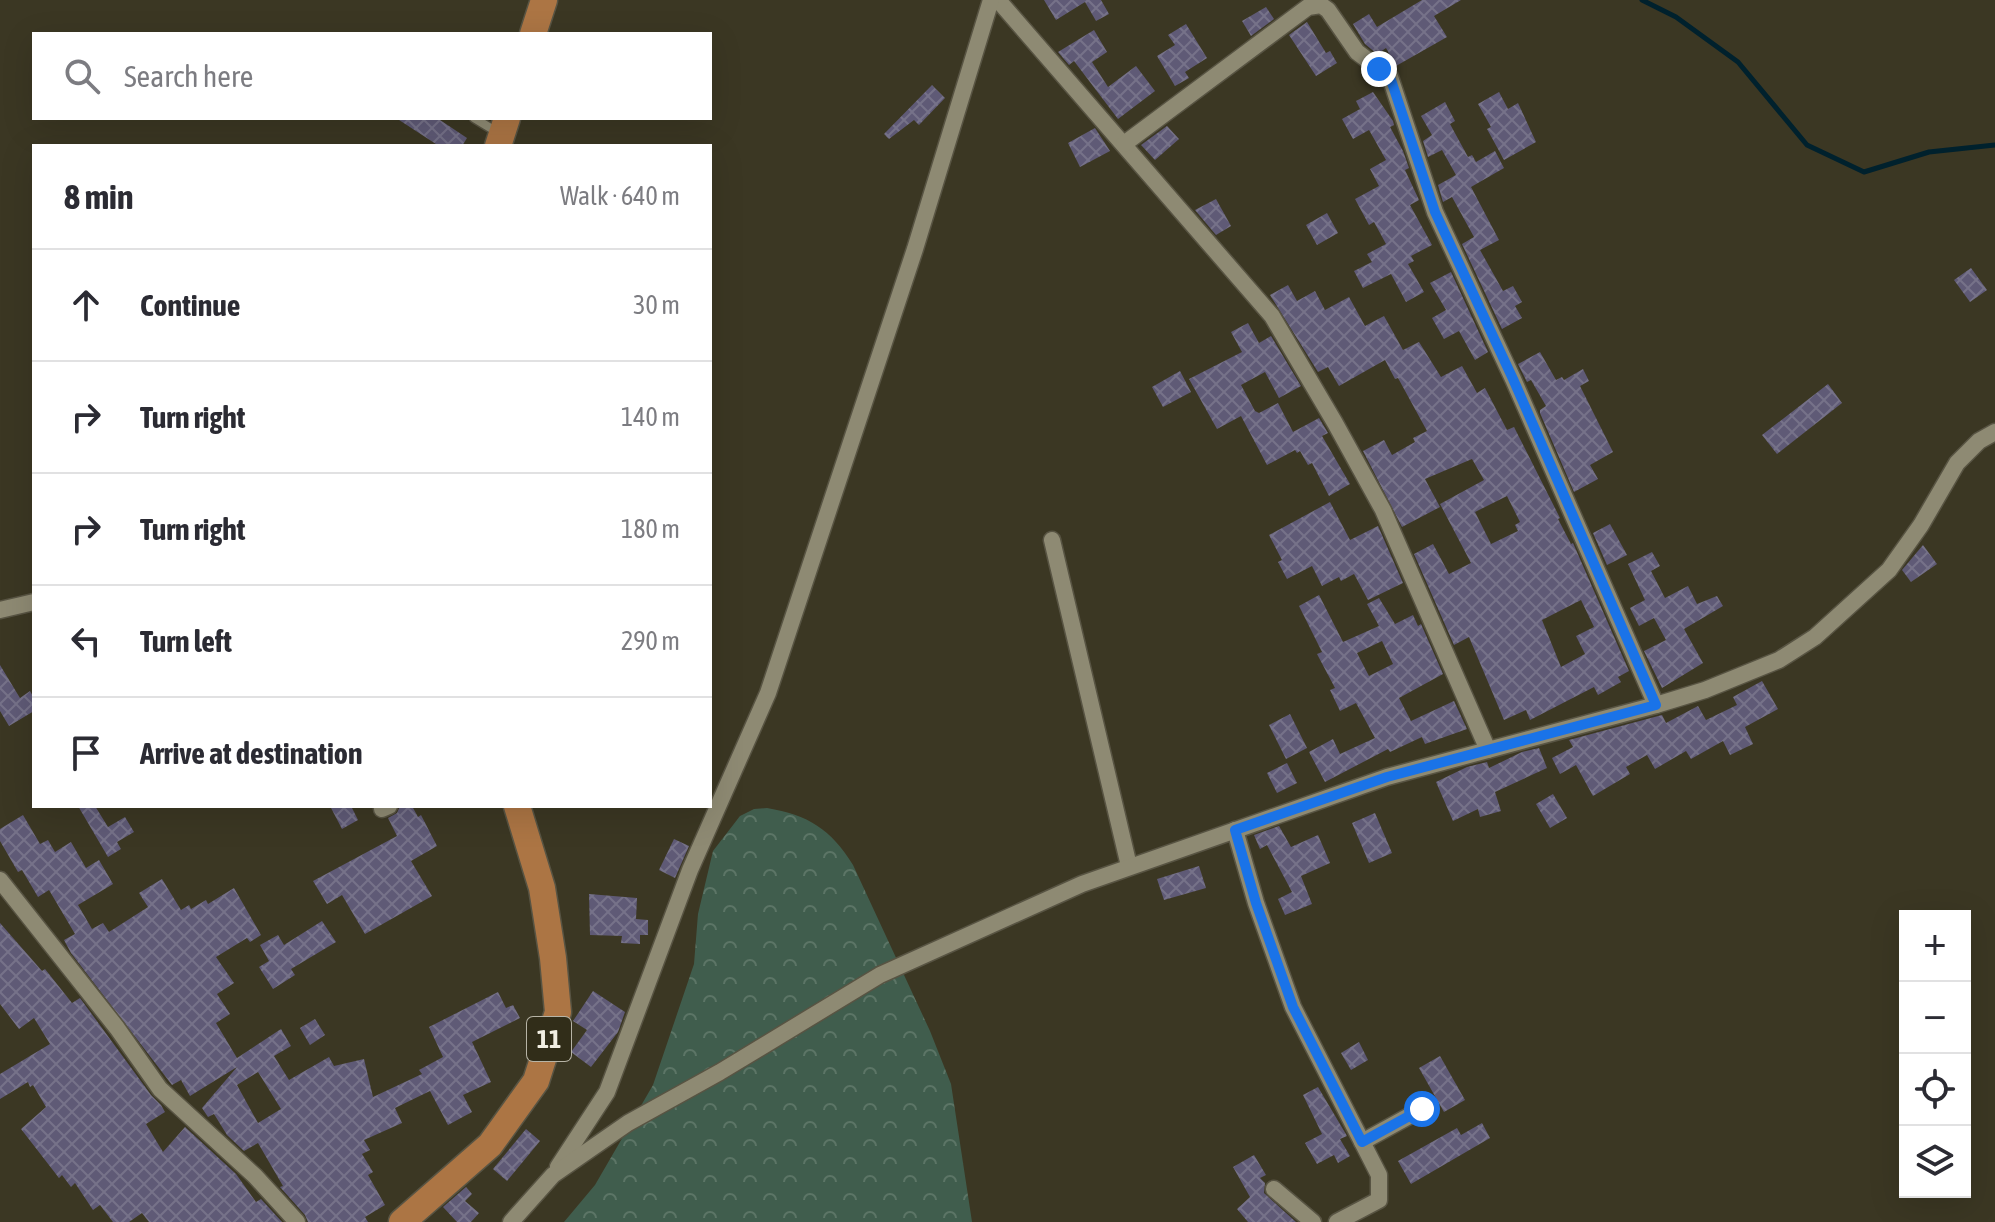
<!DOCTYPE html>
<meta charset="utf-8">
<style>
body{margin:0;font-family:"Asap Condensed",sans-serif;background:#f2f2f3;color:#2b2b33}
.controls{position:absolute;right:24px;bottom:24px;display:grid;overflow:hidden;border-radius:0px;box-shadow:0 8px 32px #0002}
.controls button{width:72px;height:72px;display:grid;place-items:center;padding:0;border:0;border-bottom:2px solid #e1e1e2;background:#fff;color:#2b2b33;font:40px sans-serif}
.stop{position:absolute;width:24px;height:24px;margin:-18px;border:6px solid #1a73e8;border-radius:50%;background:#fff}
.stop.end{background:#1a73e8;border-color:#fff;box-shadow:0 2px 8px #0008}
.list{margin:0;padding:0;list-style:none}
h2{display:flex;justify-content:space-between;align-items:center;height:104px;margin:0;padding:0 32px;font-size:34px}
h2 small{font-size:26px;font-weight:400;color:#7c7c81}
.list li{display:grid;grid-template-columns:52px 1fr auto;gap:24px;align-items:center;box-sizing:border-box;height:112px;padding:0 32px;border-top:2px solid #e1e1e2}
.list b{display:block;font-size:30px;white-space:nowrap}
.list em{font-size:26px;font-style:normal;color:#7c7c81}
.icon{flex:none;width:44px;height:44px;fill:none;stroke:currentColor;stroke-width:2;stroke-linecap:round;stroke-linejoin:round}
.map{position:relative;flex:none;width:1995px;height:1222px;overflow:hidden}
.search{position:absolute;background:#fff;box-shadow:0 8px 32px #0002;left:32px;top:32px;width:680px;height:88px;display:flex;align-items:center;gap:20px;box-sizing:border-box;padding:0 28px;border-radius:0px;color:#7c7c81;font-size:30px}
.panel{position:absolute;background:#fff;box-shadow:0 8px 32px #0002;left:32px;top:144px;width:680px;height:664px;border-radius:0px}
.map>svg:first-child{display:block}
.forest{fill:url(#forest-crowns)}
.lines{fill:none;stroke-linecap:round;stroke-linejoin:round}
.stream{stroke:#00212d;stroke-width:5}
.building{fill:url(#building-cross-hatch);fill-rule:evenodd}
.service-casing{stroke:#585443;stroke-width:11}
.minor-casing{stroke:#585443;stroke-width:19}
.trunk-casing{stroke:#585443;stroke-width:29}
.service{stroke:#8e8a73;stroke-width:8}
.minor{stroke:#8e8a73;stroke-width:16}
.trunk{stroke:#ac7544;stroke-width:26}
.route{stroke:#1a73e8;stroke-width:10}
.labels{text-anchor:middle;dominant-baseline:central;stroke-width:7;stroke-linejoin:round;paint-order:stroke}
.shield{fill:#312d19;stroke:#b7b4a6;stroke-width:2}
.shield-label{font-size:26px;font-weight:bold;fill:#f1eee2}
</style>
<div class="map">
<svg width="1995" height="1222" viewBox="0 0 1995 1222">
<defs>
<pattern id="forest-crowns" width="20" height="18" patternUnits="userSpaceOnUse" patternTransform="scale(2)"><rect width="20" height="18" fill="#405d4d"/><path d="M2 6a3 3 0 1 1 6 0M12 15a3 3 0 1 1 6 0" fill="none" stroke="#5c7566"/></pattern>
<pattern id="building-cross-hatch" width="8" height="8" patternUnits="userSpaceOnUse" patternTransform="scale(2)"><rect width="8" height="8" fill="#5f5a76"/><path d="M0 0l8 8M0 8l8-8" fill="none" stroke="#767289"/></pattern>
</defs>
<rect width="100%" height="100%" fill="#3b3723"/>
<path class="forest" d="M 767,808 C 808,815 831,829 853,865 L 930,1031 L 951,1084 L 972,1222 L 564,1222 L 595,1185 L 653,1085 L 694,964 L 698,914 L 713,851 L 740,816 L 754,809 Z"/>
<g class="lines">
<polyline class="stream" points="1642,0 1676,17 1738,62 1807,145 1864,172 1929,152 1995,145"/>
</g>
<g class="building">
<polygon points="1044,0 1101,0 1109,14 1096,21 1085,2 1056,20"/>
<polygon points="1422,0 1461,0 1434,16 1447,37 1396,66 1386,48 1377,54 1365,44 1353,24 1369,14 1377,27"/>
<polygon points="1266,7 1274,19 1251,36 1242,21"/>
<polygon points="1307,22 1326,53 1330,51 1337,63 1316,76 1289,35"/>
<polygon points="1186,24 1207,58 1185,72 1189,78 1175,86 1157,56 1175,45 1168,35"/>
<polygon points="1094,30 1107,52 1092,62 1108,87 1136,66 1155,91 1118,119 1074,61 1069,65 1058,52"/>
<polygon points="932,85 945,98 919,125 914,120 889,139 884,134"/>
<polygon points="1373,92 1393,121 1394,125 1390,127 1403,151 1409,168 1405,170 1419,200 1410,205 1432,245 1411,256 1414,261 1408,264 1424,292 1406,302 1391,274 1363,288 1354,271 1372,262 1367,254 1386,244 1374,222 1369,225 1355,199 1379,186 1370,169 1386,160 1369,130 1353,139 1342,119 1360,109 1356,101"/>
<polygon points="1499,92 1508,109 1518,103 1536,142 1504,160 1487,129 1491,127 1478,104"/>
<polygon points="1445,102 1455,121 1450,124 1468,157 1472,155 1476,162 1495,151 1504,168 1471,187 1499,240 1480,250 1503,291 1513,286 1522,302 1515,306 1522,318 1502,329 1462,244 1474,237 1452,197 1443,202 1438,185 1456,175 1442,150 1428,157 1423,141 1432,135 1421,116"/>
<polygon points="396,118 437,118 467,138 462,146 439,146"/>
<polygon points="1167,126 1179,139 1155,160 1141,145"/>
<polygon points="1095,128 1110,151 1080,167 1068,143"/>
<polygon points="1216,199 1231,226 1216,235 1195,210"/>
<polygon points="1327,213 1338,233 1317,245 1306,225"/>
<polygon points="1971,268 1987,290 1970,302 1954,280"/>
<polygon points="1451,272 1488,352 1475,360 1459,331 1444,339 1432,318 1446,310 1430,283"/>
<path d="M 1288,285 L 1297,301 L 1315,291 L 1325,310 L 1349,297 L 1365,326 L 1384,316 L 1403,350 L 1419,342 L 1441,377 L 1462,366 L 1477,393 L 1485,388 L 1507,430 L 1514,427 L 1560,518 L 1558,519 L 1571,544 L 1573,543 L 1629,671 L 1618,677 L 1621,682 L 1598,695 L 1594,687 L 1530,720 L 1526,710 L 1504,720 L 1469,637 L 1454,645 L 1414,554 L 1433,544 L 1449,574 L 1471,563 L 1440,504 L 1484,480 L 1472,459 L 1425,479 L 1440,507 L 1402,527 L 1363,451 L 1384,440 L 1392,455 L 1415,442 L 1413,438 L 1427,431 L 1398,378 L 1395,379 L 1385,360 L 1339,386 L 1328,367 L 1318,372 L 1270,295 ZM 1507,496 L 1520,522 L 1515,525 L 1518,531 L 1491,544 L 1475,512 ZM 1581,600 L 1594,627 L 1576,636 L 1585,654 L 1561,667 L 1542,620 Z"/>
<polygon points="1248,323 1259,343 1271,336 1301,386 1279,398 1265,372 1241,385 1255,411 1259,413 1278,403 1293,432 1319,418 1328,433 1322,436 1350,484 1329,496 1312,463 1308,465 1300,451 1297,453 1295,450 1267,465 1241,416 1217,429 1189,379 1242,352 1231,332"/>
<polygon points="1540,352 1556,380 1562,377 1564,380 1583,369 1589,381 1580,386 1613,452 1590,465 1598,479 1574,492 1540,413 1540,410 1546,406 1531,380 1527,382 1518,364"/>
<polygon points="1180,371 1191,392 1163,407 1152,387"/>
<polygon points="1828,384 1842,403 1777,454 1762,435"/>
<polygon points="1330,502 1350,540 1378,526 1403,583 1368,600 1354,574 1341,581 1339,577 1322,586 1312,566 1287,579 1278,562 1282,560 1269,535"/>
<polygon points="1610,524 1627,555 1607,565 1593,533"/>
<polygon points="1923,545 1937,564 1911,582 1902,570"/>
<polygon points="1652,552 1660,566 1651,571 1665,598 1688,586 1697,604 1717,596 1723,606 1684,629 1703,663 1662,688 1644,651 1666,640 1654,618 1639,626 1630,608 1645,600 1628,564"/>
<path d="M 1319,595 L 1343,642 L 1379,626 L 1367,604 L 1379,598 L 1395,624 L 1413,615 L 1418,626 L 1421,624 L 1443,674 L 1399,698 L 1411,721 L 1454,701 L 1467,729 L 1425,744 L 1422,737 L 1390,752 L 1388,749 L 1325,782 L 1309,752 L 1333,739 L 1340,754 L 1375,738 L 1356,703 L 1340,711 L 1330,690 L 1335,688 L 1317,654 L 1322,652 L 1299,606 ZM 1382,641 L 1393,664 L 1369,676 L 1357,653 Z"/>
<polygon points="0,665 20,698 30,691 34,698 34,711 9,726 0,711"/>
<polygon points="1762,681 1778,709 1745,727 1753,744 1730,755 1723,741 1691,759 1686,751 1655,769 1647,755 1626,767 1630,774 1593,796 1576,765 1560,774 1552,758 1573,747 1569,740 1662,715 1666,723 1698,706 1706,720 1737,705 1733,697"/>
<polygon points="1290,714 1307,748 1286,759 1269,725"/>
<polygon points="1539,748 1547,768 1495,792 1501,811 1480,817 1478,809 1453,821 1436,782 1467,767 1487,762 1489,768 1522,752"/>
<polygon points="1287,763 1297,783 1277,793 1267,773"/>
<polygon points="1553,794 1567,818 1550,828 1536,804"/>
<polygon points="78,806 95,806 108,827 125,817 134,832 117,842 121,849 108,857"/>
<polygon points="330,806 351,806 358,820 342,829"/>
<polygon points="400,806 412,806 418,817 421,815 437,846 411,861 432,896 365,934 342,895 327,904 313,881 397,836 388,818 397,813"/>
<polygon points="1375,813 1392,853 1369,863 1352,823"/>
<path d="M 23,815 L 40,844 L 48,840 L 55,852 L 71,842 L 86,868 L 99,860 L 113,884 L 78,905 L 92,929 L 103,923 L 109,932 L 148,907 L 139,893 L 162,879 L 181,910 L 189,905 L 191,909 L 206,900 L 208,904 L 234,888 L 261,935 L 250,942 L 247,938 L 216,957 L 234,983 L 217,994 L 230,1014 L 216,1023 L 237,1058 L 281,1029 L 291,1046 L 274,1056 L 289,1080 L 329,1057 L 334,1066 L 364,1059 L 373,1097 L 422,1074 L 419,1070 L 443,1057 L 429,1027 L 498,992 L 506,1008 L 513,1005 L 520,1018 L 472,1042 L 491,1082 L 463,1095 L 472,1112 L 448,1125 L 430,1091 L 395,1108 L 402,1123 L 364,1140 L 370,1150 L 362,1154 L 373,1172 L 368,1175 L 385,1205 L 365,1217 L 368,1222 L 308,1222 L 305,1215 L 280,1187 L 283,1186 L 258,1143 L 244,1151 L 227,1135 L 214,1114 L 208,1117 L 202,1108 L 237,1067 L 190,1096 L 181,1080 L 172,1085 L 71,953 L 64,940 L 75,934 L 49,890 L 38,897 L 22,870 L 18,872 L 0,841 L 0,829 ZM 258,1072 L 281,1109 L 258,1123 L 237,1085 Z"/>
<polygon points="1279,826 1291,847 1318,835 1330,863 1301,876 1312,904 1285,915 1278,899 1292,892 1267,845 1260,849 1254,835"/>
<polygon points="674,839 689,846 675,878 659,870"/>
<polygon points="1199,866 1206,888 1164,900 1157,879"/>
<polygon points="589,894 637,898 636,919 648,920 648,935 640,935 640,944 621,943 622,936 590,935"/>
<polygon points="322,921 336,942 291,969 295,975 273,989 259,967 269,961 260,945 278,935 284,945"/>
<polygon points="0,923 42,971 45,969 72,1003 80,998 151,1095 161,1105 165,1112 146,1124 163,1152 185,1127 236,1174 256,1202 261,1199 282,1222 149,1222 142,1213 129,1222 113,1222 100,1205 93,1210 75,1183 71,1187 62,1175 59,1178 21,1129 46,1107 33,1085 30,1087 28,1082 0,1099 0,1074 50,1044 34,1018 19,1029 0,1004"/>
<polygon points="593,991 625,1012 618,1032 591,1067 571,1052 587,1030 573,1021"/>
<polygon points="315,1019 325,1035 310,1045 300,1028"/>
<polygon points="1359,1042 1368,1060 1351,1070 1341,1053"/>
<polygon points="1440,1056 1465,1100 1444,1112 1419,1068"/>
<polygon points="1318,1087 1347,1136 1340,1139 1350,1156 1338,1163 1334,1155 1317,1164 1305,1143 1322,1134 1303,1095"/>
<polygon points="1482,1123 1490,1138 1411,1184 1398,1161 1457,1128 1461,1135"/>
<polygon points="526,1129 540,1141 507,1181 493,1169"/>
<polygon points="1254,1155 1266,1175 1260,1178 1265,1183 1264,1193 1296,1222 1248,1222 1237,1209 1250,1197 1233,1167"/>
<polygon points="466,1187 472,1194 465,1201 479,1213 471,1222 457,1222 443,1207"/>
</g>
<g class="lines">
<g class="service-casing">
<polyline id="service" points="474,118 497,132"/>
</g>
<g class="minor-casing">
<g id="minor">
<polyline points="998,0 1272,316 1335,423 1383,510 1488,750"/>
<polyline points="1124,144 1308,7 1321,5 1328,10 1357,52 1390,77 1435,212 1513,379 1656,705"/>
<polyline points="1052,540 1129,866"/>
<polyline points="0,610 34,602"/>
<polyline points="382,809 389,806"/>
<polyline points="1235,830 1256,903 1293,1007 1379,1175 1379,1200 1337,1222"/>
<polyline points="0,880 117,1028 160,1089 255,1176 297,1222"/>
<polyline points="1362,1142 1422,1109"/>
<polyline points="558,1167 607,1092 690,870 768,693 915,249 991,0"/>
<polyline points="1274,1189 1313,1222"/>
<polyline points="511,1222 553,1175 628,1123 720,1072 880,975 1082,884 1387,777 1656,705 1705,690 1779,660 1815,637 1889,570 1921,525 1957,463 1979,441 1995,432"/>
</g>
</g>
<g class="trunk-casing">
<g id="trunk">
<polyline points="533,34 544,0"/>
<polyline points="498,146 507,118"/>
<polyline points="402,1222 490,1145 536,1081 558,1012 553,958 542,888 517,806"/>
</g>
</g>
<use href="#service" class="service"/>
<use href="#minor" class="minor"/>
<use href="#trunk" class="trunk"/>
</g>
<g class="lines">
<polyline class="route" points="1379,69 1390,77 1435,212 1513,379 1656,705 1387,777 1235,830 1256,903 1293,1007 1362,1142 1422,1109"/>
</g>
<g class="labels">
<rect class="shield" x="527" y="1017" width="44" height="44" rx="6"/>
<g class="shield-label">
<text x="549" y="1039">11</text>
</g>
</g>
</svg>
<div class="controls">
<button>+</button>
<button>−</button>
<button><svg class="icon" aria-label="locate" viewBox="0 0 24 24"><circle cx="12" cy="12" r="6"/><path d="M12 2v4M12 18v4M2 12h4M18 12h4"/></svg></button>
<button><svg class="icon" aria-label="layers" viewBox="0 0 24 24"><path d="M12 4l9 5-9 5-9-5zM3 14l9 5 9-5"/></svg></button>
</div>
<div class="stop" style="left:1422px;top:1109px"></div>
<div class="stop end" style="left:1379px;top:69px"></div>
<div class="search"><svg class="icon" aria-label="search" viewBox="0 0 24 24"><circle cx="10" cy="10" r="6"/><path d="M15 15l6 6"/></svg>Search here</div>
<section class="panel">
<h2>8 min<small>Walk · 640 m</small></h2>
<ul class="list">
<li><svg class="icon" aria-label="ahead" viewBox="0 0 24 24"><path d="M12 20V5M6 11l6-6 6 6"/></svg><div><b>Continue</b></div><em>30 m</em></li>
<li><svg class="icon" aria-label="right" viewBox="0 0 24 24"><path d="M7 20v-9h11M14 6l5 5-5 5"/></svg><div><b>Turn right</b></div><em>140 m</em></li>
<li><svg class="icon" aria-label="right" viewBox="0 0 24 24"><path d="M7 20v-9h11M14 6l5 5-5 5"/></svg><div><b>Turn right</b></div><em>180 m</em></li>
<li><svg class="icon" aria-label="left" viewBox="0 0 24 24"><path d="M17 20v-9H6M10 6l-5 5 5 5"/></svg><div><b>Turn left</b></div><em>290 m</em></li>
<li><svg class="icon" aria-label="arrive" viewBox="0 0 24 24"><path d="M6 21V4h12l-3 4 3 4H6"/></svg><div><b>Arrive at destination</b></div></li>
</ul>
</section>
</div>
